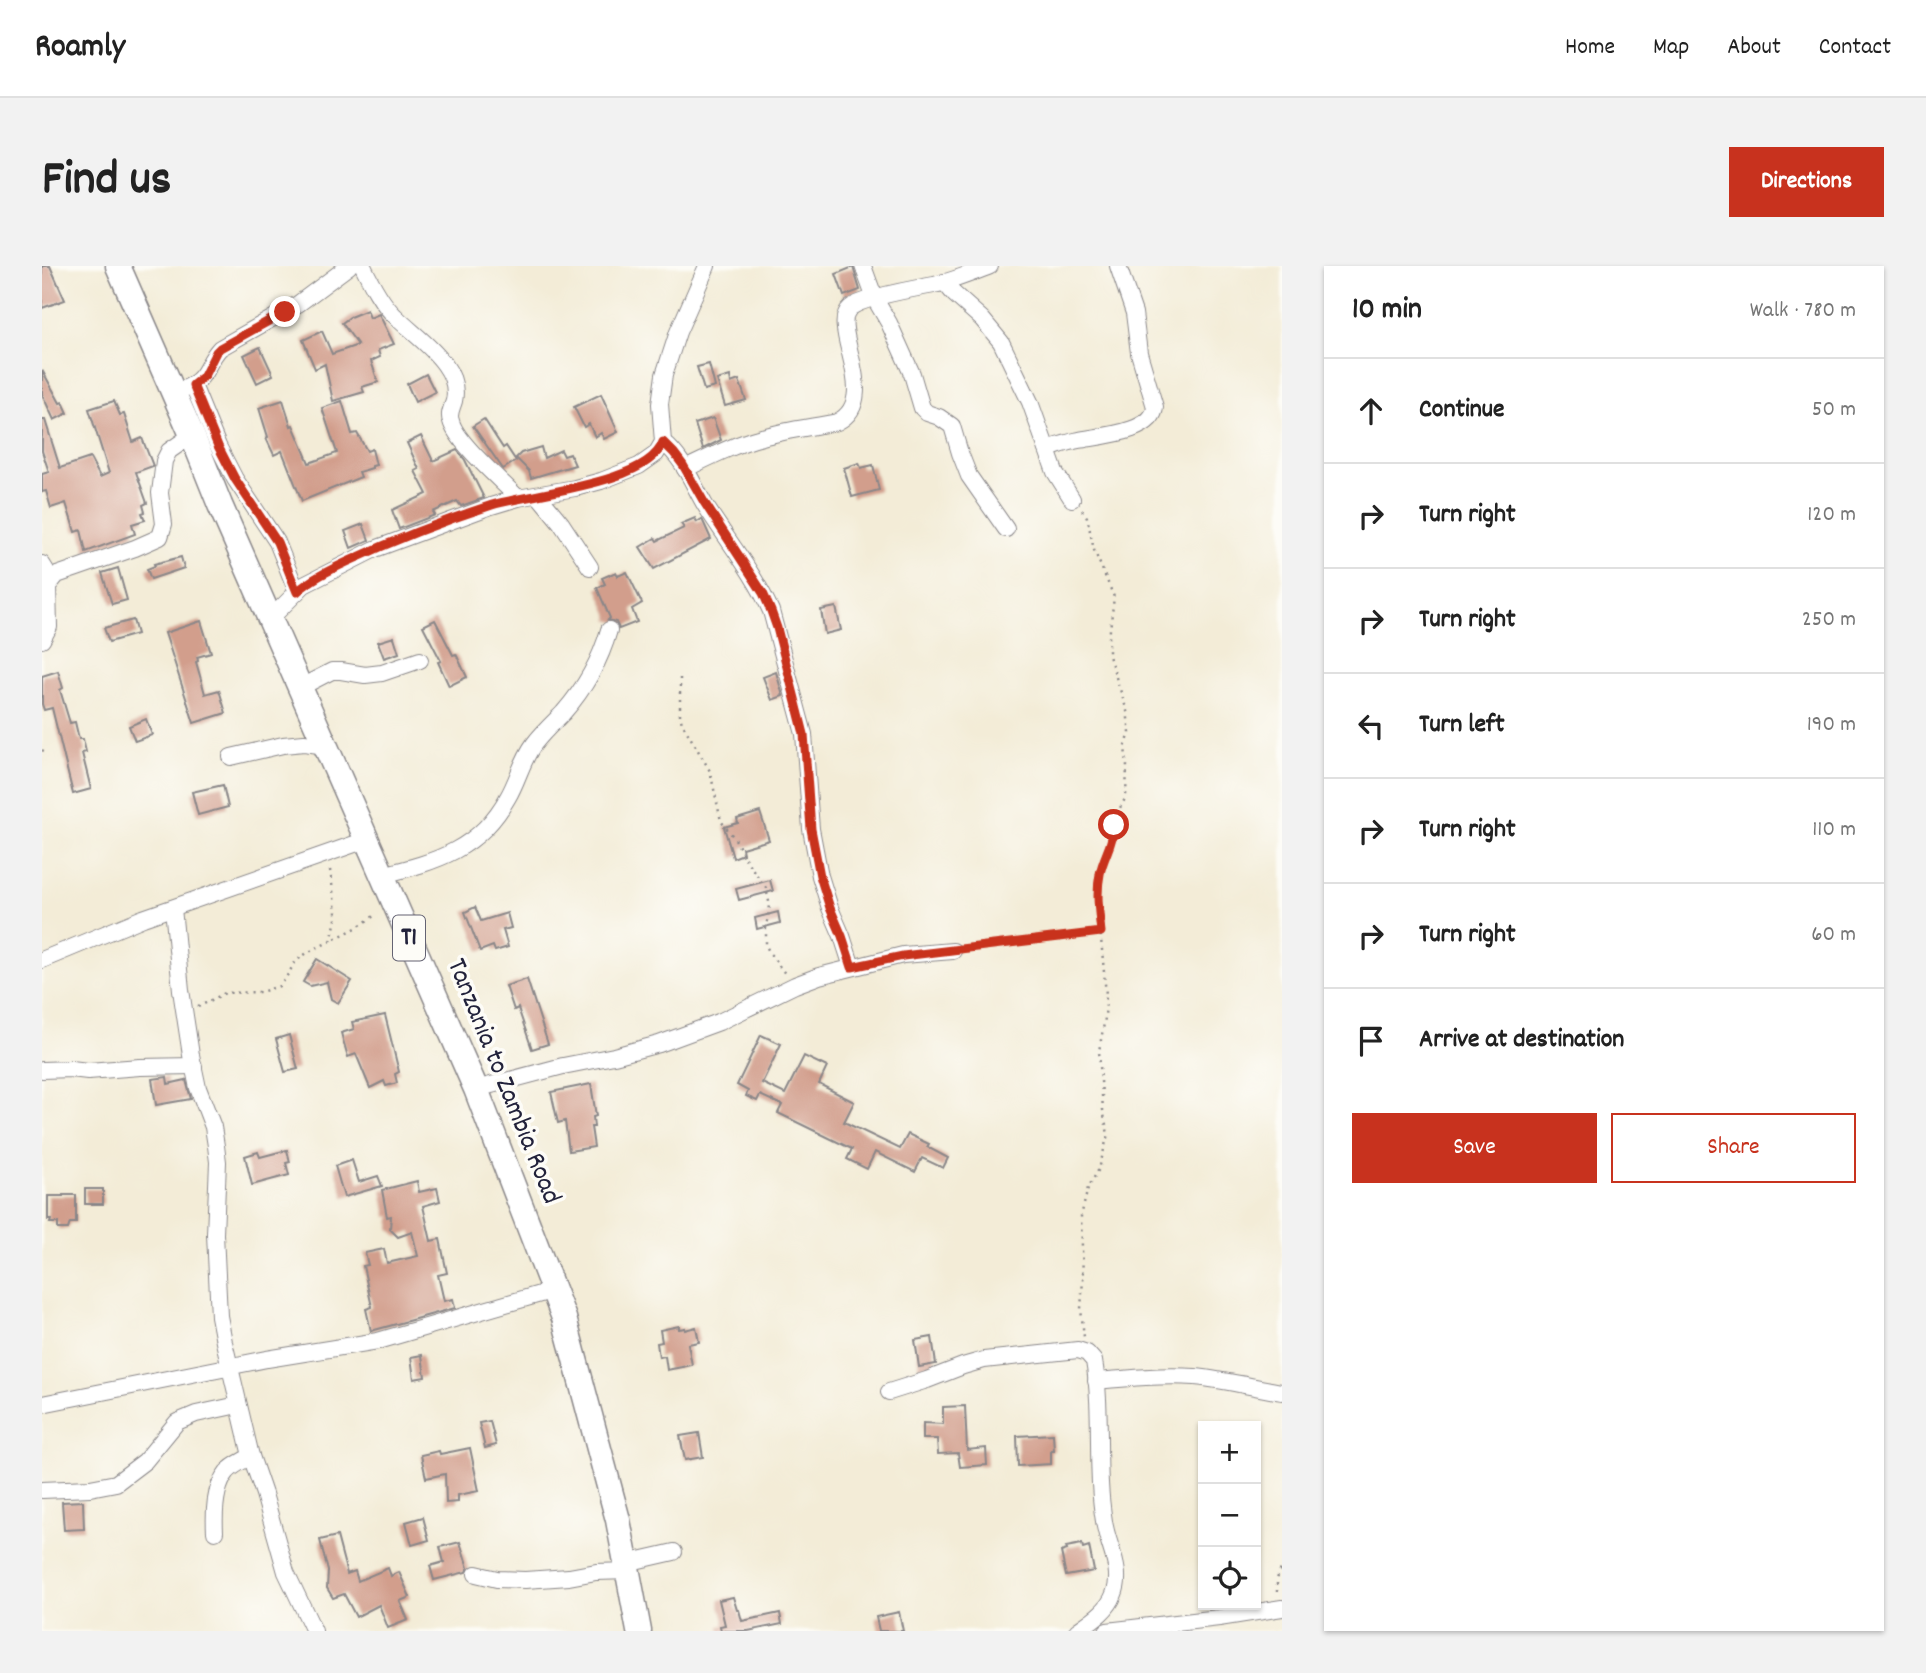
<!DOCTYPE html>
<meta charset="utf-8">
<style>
body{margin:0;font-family:Dekko,sans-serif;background:#f2f2f2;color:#222}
.controls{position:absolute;right:21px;bottom:21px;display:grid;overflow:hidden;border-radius:0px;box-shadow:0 2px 5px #0004}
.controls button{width:63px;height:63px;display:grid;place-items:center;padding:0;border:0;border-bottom:2px solid #e0e0e0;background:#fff;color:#222;font:35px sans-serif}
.stop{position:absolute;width:21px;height:21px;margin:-16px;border:5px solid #c8321e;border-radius:50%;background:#fff}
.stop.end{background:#c8321e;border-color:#fff;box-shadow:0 2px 7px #0008}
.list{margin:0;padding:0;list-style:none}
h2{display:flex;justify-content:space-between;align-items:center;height:91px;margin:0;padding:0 28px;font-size:30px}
h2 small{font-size:23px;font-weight:400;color:#767676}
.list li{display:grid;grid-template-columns:46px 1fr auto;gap:21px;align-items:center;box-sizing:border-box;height:105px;padding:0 28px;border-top:2px solid #e0e0e0}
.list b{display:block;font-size:26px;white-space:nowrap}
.list em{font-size:23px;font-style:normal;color:#767676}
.actions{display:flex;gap:14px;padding:21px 28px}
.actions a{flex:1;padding:16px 0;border:2px solid #c8321e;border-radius:0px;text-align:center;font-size:24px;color:#c8321e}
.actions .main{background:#c8321e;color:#fff}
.icon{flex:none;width:38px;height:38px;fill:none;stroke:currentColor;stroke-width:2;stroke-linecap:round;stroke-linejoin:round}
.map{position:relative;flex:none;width:1240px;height:1365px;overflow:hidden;border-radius:0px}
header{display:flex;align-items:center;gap:42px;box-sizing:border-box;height:98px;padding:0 35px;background:#fff;border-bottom:2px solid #e0e0e0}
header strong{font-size:33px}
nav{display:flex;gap:38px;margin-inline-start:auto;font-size:24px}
.intro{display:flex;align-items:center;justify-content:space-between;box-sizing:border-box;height:168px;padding:0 42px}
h1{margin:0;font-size:49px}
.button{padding:18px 32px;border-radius:0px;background:#c8321e;color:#fff;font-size:24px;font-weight:700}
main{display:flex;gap:42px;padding:0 42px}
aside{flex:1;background:#fff;border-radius:0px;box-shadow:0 2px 5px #0004}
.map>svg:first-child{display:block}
.building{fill:#d29e8c}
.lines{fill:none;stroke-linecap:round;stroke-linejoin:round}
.minor-casing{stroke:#8a8789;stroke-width:18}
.highway-casing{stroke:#8a8789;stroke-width:27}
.path{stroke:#8a8789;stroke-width:2.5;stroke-dasharray:2 5;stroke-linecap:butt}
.minor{stroke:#fff;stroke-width:16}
.highway{stroke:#fff;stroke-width:24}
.route{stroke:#c8321e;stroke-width:9}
.labels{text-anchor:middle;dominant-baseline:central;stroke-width:7;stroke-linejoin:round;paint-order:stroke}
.shield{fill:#fdfcf7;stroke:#646373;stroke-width:2}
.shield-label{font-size:26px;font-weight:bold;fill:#22223b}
.street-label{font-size:28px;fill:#22223b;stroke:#fdfcf7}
</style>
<header>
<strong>Roamly</strong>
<nav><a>Home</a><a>Map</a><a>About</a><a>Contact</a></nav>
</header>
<div class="intro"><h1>Find us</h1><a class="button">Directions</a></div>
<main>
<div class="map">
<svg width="1240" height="1365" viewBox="0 0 1240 1365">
<rect width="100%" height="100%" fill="#fdfcf7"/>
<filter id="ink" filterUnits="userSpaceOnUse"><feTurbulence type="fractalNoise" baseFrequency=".0143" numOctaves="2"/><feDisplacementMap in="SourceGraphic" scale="14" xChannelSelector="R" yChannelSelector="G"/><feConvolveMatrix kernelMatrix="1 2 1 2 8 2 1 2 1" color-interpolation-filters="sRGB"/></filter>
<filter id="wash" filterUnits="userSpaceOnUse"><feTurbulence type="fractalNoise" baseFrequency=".00686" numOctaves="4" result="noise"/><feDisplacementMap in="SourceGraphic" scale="28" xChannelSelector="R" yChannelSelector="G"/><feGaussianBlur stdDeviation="1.57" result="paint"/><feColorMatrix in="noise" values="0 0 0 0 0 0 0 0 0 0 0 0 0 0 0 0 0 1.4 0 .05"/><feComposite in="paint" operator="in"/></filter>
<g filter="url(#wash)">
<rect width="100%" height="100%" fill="#f3ecd7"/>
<g id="blocks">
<g class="building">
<polygon points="0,0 8,0 23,34 0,42"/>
<polygon points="811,1 818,24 802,30 794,8"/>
<polygon points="325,44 328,52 337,48 352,78 336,84 338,91 329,95 336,116 320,121 322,126 291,135 283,98 273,103 261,74 280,65 290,88 316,79 300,57 308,51"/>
<polygon points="218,81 231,109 215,117 202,89"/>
<polygon points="667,98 673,121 662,124 655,101"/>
<polygon points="0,104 18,137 21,136 26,147 12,154 0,128"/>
<polygon points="384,108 393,126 373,136 365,118"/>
<polygon points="688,110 689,117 697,114 704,134 683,140 675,114"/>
<polygon points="559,128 576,166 562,173 559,167 553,171 547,158 542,161 532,141"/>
<polygon points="241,134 249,160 251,159 267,197 295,187 280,142 300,135 310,168 315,167 325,185 330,183 334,199 330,200 330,202 317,206 319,211 260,235 240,185 232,189 224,172 226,171 217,142"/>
<polygon points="72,135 78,149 82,148 91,176 100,172 111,200 94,206 105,237 101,239 103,246 100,247 103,254 90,258 93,268 44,286 39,264 33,266 24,237 9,242 4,225 0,226 0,208 7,206 0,185 0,154 3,154 18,202 48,192 58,211 67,207 47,143"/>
<polygon points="671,152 679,174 661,183 653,158"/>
<polygon points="442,153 461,182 464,180 474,195 461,203 431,160"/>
<polygon points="379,170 391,195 415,184 423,194 442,232 419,240 415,235 391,246 393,249 357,263 350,244 385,228 373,205 377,203 365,177"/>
<polygon points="499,181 502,192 519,184 522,190 528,188 533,199 489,212 487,205 474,192 479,187"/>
<polygon points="817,197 819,202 831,199 837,224 810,231 802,202"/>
<polygon points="653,252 655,256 660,253 669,273 612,303 598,281 613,272 615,275 642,262 639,258"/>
<polygon points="321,258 327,274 309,282 303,265"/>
<polygon points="139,291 142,302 109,313 105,303 113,300 112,298"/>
<polygon points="76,302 85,334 70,338 60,307"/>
<polygon points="574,306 576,310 585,306 600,337 590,343 595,356 577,363 574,356 566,354 568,352 555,322 563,318 560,312"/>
<polygon points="794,341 799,364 783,368 779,344"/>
<polygon points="91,354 95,368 67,376 62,362"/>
<polygon points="393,354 411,389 414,388 425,411 407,420 396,396 399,395 381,360"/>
<polygon points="159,355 169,387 155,391 156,395 154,396 160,417 163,428 177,424 184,447 152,457 123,367"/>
<polygon points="352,371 357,387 342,392 336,376"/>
<polygon points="16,405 21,422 18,424 28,457 33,456 37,473 41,473 44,486 40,487 49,523 31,528 10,442 2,444 0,438 0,410"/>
<polygon points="734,406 741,430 730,434 721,411"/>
<polygon points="104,453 110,469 93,475 87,460"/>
<polygon points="181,519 186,541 156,549 150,526"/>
<polygon points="718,546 727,574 700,582 701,588 691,592 682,561 696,557 695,553"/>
<polygon points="728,614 731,625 697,634 694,623"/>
<polygon points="433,641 439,655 465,647 469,662 461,664 466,681 453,685 451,680 438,685 423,646"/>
<polygon points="736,646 738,657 715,663 713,652"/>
<polygon points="275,693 310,715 296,737 289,733 285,716 268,720 261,716"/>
<polygon points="485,713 506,778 490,783 476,742 472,744 464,720"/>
<polygon points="343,749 357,806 353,808 355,817 344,820 342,815 328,822 314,788 306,791 299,767 312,763 310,756"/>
<polygon points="247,769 256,803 243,806 234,773"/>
<polygon points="719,769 739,778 720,817 743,828 762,790 785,801 777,818 812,836 802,856 858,883 866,868 887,878 885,881 906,892 901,902 880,892 873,906 833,886 825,903 805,893 810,883 736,847 740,839 718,829 715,835 704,830 706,825 695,819"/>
<polygon points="125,811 126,818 144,814 149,833 114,839 110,813"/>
<polygon points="549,818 554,850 551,851 552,861 549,861 552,881 527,885 523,855 516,857 509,826"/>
<polygon points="245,884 248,896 244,897 247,909 210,919 203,890 216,886 218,891"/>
<polygon points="310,894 317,916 336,910 340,920 302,931 293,900"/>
<polygon points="375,915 377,926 395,922 398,935 381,940 389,975 398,973 405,1007 396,1009 402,1035 411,1033 413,1042 329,1065 324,1043 330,1041 321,1000 326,999 323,987 342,983 345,997 376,990 370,966 356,971 348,963 349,950 345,951 340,924"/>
<rect x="43" y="923" width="18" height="15"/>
<polygon points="21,929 34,929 34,957 28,957 26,963 16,963 16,957 8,957 9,954 6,954 6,930 21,930"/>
<polygon points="637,1060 637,1063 643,1062 643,1064 654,1061 657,1076 646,1078 650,1099 625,1104 623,1090 617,1091 615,1077 620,1076 618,1064"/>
<polygon points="890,1071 894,1098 877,1101 873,1074"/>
<polygon points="380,1089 383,1111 372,1113 369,1091"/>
<polygon points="923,1140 925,1184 944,1182 945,1199 918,1201 916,1187 896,1188 895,1173 881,1173 881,1157 901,1158 901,1141"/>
<polygon points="448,1155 454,1179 443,1182 437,1157"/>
<polygon points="657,1167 661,1191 643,1194 638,1170"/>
<polygon points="1011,1168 1012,1185 1009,1185 1009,1198 976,1200 975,1170"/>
<polygon points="428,1182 437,1225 416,1229 416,1236 404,1237 403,1208 384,1212 379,1189 397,1185 398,1188"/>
<polygon points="41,1235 42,1263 22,1264 20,1236"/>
<polygon points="381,1251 387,1274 370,1279 364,1256"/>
<polygon points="295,1270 305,1308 313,1305 316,1315 346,1302 349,1310 357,1306 368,1331 358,1335 366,1354 346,1362 337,1339 314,1351 302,1328 291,1332 285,1322 286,1305 278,1274"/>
<polygon points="418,1276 426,1302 424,1306 392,1314 388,1300 402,1296 398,1281"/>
<polygon points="1040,1278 1041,1282 1047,1280 1052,1305 1024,1310 1019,1286 1025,1284 1024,1281"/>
<polygon points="691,1331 695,1344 697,1344 700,1355 738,1347 740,1358 706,1365 679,1365 678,1360 683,1359 677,1334"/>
<polygon points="857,1346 861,1365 837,1365 834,1351"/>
</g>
</g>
</g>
<g filter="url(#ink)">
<use href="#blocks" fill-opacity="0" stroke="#8a8789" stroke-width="2"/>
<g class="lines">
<g class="minor-casing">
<g id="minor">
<path d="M 321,0 C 329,17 339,37 353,50 C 369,66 390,80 403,99 C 411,110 415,121 412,135 C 410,142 406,148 409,155 C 414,176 460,215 476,232"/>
<polyline points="821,0 833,33 847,57 870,108 880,142 885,147 897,151 910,160 918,187 927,210 964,263"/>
<polyline points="902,16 912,28 940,53 959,76 988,136 1013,206 1030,233"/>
<polyline points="151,119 176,180 193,213 235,276 255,326"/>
<path d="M 144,122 C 167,111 163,98 178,82 L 256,38 L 307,0"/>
<path d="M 621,176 C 642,193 650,217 663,239 C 685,274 712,307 729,345 L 762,468 L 769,563 L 778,610 L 788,642 L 800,670 L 810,701"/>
<path d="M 1005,183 C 1016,180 1026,176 1037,174 C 1057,170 1111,167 1113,141 L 1097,87 L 1092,47 L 1076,0"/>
<path d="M 643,203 C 668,191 693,178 720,171 C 744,164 770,161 795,156 C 841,133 786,61 808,42 C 820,32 875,22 892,19 C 911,15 930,7 948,0"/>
<polyline points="496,229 519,257 548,301"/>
<polyline points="0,298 10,314"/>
<polyline points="229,352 262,319 333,283 449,240 476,232 533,222 559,215 597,200 614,188 621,176 618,138 622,109 636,66 665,0"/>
<polyline points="0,374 7,361 6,320 15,309 93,282 118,271 122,258 118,227 122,195 127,185 150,169"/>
<polyline points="259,421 290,405 299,405 323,409 340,407 378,394"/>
<polyline points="189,491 241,479 262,477 285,480"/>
<path d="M 340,609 C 394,596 438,583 466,531 C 476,514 480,494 492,478 C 500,467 511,457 521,447 C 543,422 558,396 567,364"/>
<polyline points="131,642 139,724 149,789 156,822 171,861 174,880 176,896 173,968 177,1050 182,1076 209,1190 222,1228 244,1306 272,1365"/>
<polyline points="0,694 101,652 324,574"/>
<polyline points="0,804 29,803 46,805 98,801 152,800"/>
<polyline points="434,823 521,800 572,790 617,778 677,756 753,719 777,710 861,689 911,685"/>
<path d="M 1054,1115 C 1087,1112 1120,1109 1153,1111 C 1182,1114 1211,1121 1240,1126"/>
<path d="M 847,1126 L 885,1114 L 921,1100 L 942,1094 L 1036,1084 L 1045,1087 L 1052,1095 C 1061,1148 1053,1203 1062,1255 C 1065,1279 1082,1304 1072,1328 C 1066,1345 1049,1355 1035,1365"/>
<polyline points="0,1138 225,1093 336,1075 512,1024"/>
<polyline points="0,1224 48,1222 74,1217 103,1195 135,1156 154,1148 196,1139"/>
<path d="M 173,1266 C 172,1247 172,1222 185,1206 C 191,1199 201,1195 209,1190"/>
<polyline points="584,1297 632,1286"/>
<polyline points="434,1308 455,1313 483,1314 527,1311 554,1306 586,1305"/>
<polyline points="1065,1365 1177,1352 1240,1342"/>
</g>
</g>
<g class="highway-casing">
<polyline id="highway" points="76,0 150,169 178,239 434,823 522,1052 576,1254 597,1365"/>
</g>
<g class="path">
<polyline points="1040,244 1045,251 1052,284 1072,331 1067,372 1067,390 1085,445 1088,467 1083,482 1085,498 1084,531 1073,551 1071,569 1057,611 1056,638 1064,729 1063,752 1057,785 1061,844 1066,868 1057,903 1046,922 1039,950 1041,1013 1039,1043 1042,1071"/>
<polyline points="638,412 638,450 640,457 668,505 679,555 693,573 704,594 724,622 728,640 724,661 724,680 729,689 744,709"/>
<polyline points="0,485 2,484"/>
<polyline points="288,604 294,645 294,653 289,676"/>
<polyline points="927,682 1059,666"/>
<polyline points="156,741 183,727 219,726 237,720 243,713 254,695 265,687 314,662 335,648"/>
<polyline points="1235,1326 1235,1313 1240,1299"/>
</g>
<use href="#minor" class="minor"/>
<use href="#highway" class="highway"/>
</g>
</g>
<g class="lines" filter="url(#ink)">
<path class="route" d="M 243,46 L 178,82 L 174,86 L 162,110 L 151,119 L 176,180 L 193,213 L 235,276 L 255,326 C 269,313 288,304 305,296 C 352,274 401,255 450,239 C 489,227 607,218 621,176 L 632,187 L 641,199 L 662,236 L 721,327 L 729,345 L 735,362 L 762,468 L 769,563 L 778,610 L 788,642 L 800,670 L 810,701 L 861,690 L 1059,666 C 1057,647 1054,627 1058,608 C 1061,591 1072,577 1072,559"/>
</g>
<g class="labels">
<rect class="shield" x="351" y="649.5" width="32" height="45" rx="5"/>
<g class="shield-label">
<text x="367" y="672">T1</text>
</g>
<g class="street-label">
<text transform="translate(460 816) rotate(68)">Tanzania to Zambia Road</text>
</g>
</g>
</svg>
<div class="controls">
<button>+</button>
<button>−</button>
<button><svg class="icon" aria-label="locate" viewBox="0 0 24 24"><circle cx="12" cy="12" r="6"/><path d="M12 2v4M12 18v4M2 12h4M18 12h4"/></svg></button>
</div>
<div class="stop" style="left:1072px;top:559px"></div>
<div class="stop end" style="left:243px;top:46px"></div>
</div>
<aside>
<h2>10 min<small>Walk · 780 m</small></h2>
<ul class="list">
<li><svg class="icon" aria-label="ahead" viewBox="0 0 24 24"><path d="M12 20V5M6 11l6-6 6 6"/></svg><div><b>Continue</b></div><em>50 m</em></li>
<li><svg class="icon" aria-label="right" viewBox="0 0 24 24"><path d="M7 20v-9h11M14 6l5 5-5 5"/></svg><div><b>Turn right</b></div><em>120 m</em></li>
<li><svg class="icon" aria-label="right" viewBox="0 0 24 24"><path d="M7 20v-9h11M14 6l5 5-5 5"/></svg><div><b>Turn right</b></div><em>250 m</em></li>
<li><svg class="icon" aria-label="left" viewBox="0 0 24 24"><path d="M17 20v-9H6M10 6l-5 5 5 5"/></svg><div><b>Turn left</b></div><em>190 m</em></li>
<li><svg class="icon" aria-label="right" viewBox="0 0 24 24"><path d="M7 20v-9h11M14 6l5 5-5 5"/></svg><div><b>Turn right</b></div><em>110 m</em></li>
<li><svg class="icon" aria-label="right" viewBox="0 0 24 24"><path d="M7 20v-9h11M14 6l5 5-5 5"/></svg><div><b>Turn right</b></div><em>60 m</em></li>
<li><svg class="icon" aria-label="arrive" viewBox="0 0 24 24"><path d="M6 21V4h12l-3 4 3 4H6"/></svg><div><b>Arrive at destination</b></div></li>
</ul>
<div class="actions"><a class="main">Save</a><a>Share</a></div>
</aside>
</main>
